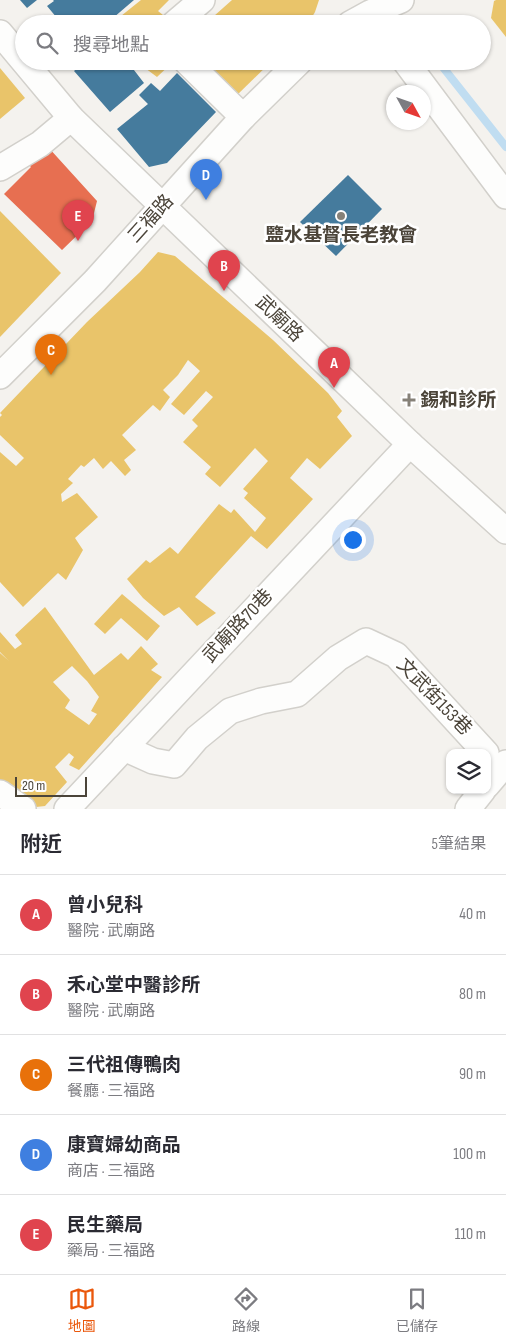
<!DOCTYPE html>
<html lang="zh-TW">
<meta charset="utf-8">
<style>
body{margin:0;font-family:"Sofia Sans Condensed","Noto Sans TC",sans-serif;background:#f2f2f3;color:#2b2b33}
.controls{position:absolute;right:15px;bottom:15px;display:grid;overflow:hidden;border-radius:10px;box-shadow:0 1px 4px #0004}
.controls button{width:45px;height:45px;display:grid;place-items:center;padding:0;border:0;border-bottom:1px solid #e1e1e2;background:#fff;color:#2b2b33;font:25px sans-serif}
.compass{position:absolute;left:386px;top:85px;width:45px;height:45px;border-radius:50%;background:#fff;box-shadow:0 1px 4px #0004;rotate:130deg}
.scale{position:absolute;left:15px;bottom:12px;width:72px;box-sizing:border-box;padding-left:5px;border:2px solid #4b4439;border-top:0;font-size:14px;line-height:18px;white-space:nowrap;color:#4b4439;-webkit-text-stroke:4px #fff;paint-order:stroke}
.you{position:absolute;left:352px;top:539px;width:18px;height:18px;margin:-12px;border:4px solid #fff;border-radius:50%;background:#1a73e8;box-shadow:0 0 0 8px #1a73e833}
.badge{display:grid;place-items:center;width:32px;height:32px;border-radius:50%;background:#ea580c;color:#fff;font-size:16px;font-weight:700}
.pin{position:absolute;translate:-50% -41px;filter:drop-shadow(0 1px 2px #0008)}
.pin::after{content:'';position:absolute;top:26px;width:18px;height:15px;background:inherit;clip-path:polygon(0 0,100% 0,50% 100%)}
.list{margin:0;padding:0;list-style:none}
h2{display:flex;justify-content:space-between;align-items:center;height:65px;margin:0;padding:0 20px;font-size:21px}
h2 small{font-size:16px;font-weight:400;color:#7c7c81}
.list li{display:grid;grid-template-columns:32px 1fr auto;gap:15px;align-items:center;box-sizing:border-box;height:80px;padding:0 20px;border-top:1px solid #e1e1e2}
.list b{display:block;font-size:19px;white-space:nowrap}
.list p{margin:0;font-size:16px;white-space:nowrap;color:#7c7c81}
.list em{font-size:16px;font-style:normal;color:#7c7c81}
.icon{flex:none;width:28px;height:28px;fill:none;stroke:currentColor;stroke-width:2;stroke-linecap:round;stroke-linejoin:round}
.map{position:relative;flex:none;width:506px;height:809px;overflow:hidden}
.search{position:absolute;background:#fff;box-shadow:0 1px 4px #0004;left:15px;right:15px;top:15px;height:55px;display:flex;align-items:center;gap:12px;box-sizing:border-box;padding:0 18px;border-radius:28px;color:#7c7c81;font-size:19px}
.sheet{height:465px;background:#fff}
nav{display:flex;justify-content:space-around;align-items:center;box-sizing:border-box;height:70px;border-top:1px solid #e1e1e2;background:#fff;font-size:14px;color:#7c7c81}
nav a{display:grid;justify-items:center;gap:2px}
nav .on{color:#ea580c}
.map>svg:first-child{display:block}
.homes{fill:#e9c46a;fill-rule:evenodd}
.shops{fill:#e76f51}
.public{fill:#457b9d}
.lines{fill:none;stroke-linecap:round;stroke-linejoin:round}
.stream{stroke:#c0ddf1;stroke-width:8}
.minor-casing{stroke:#d2d0cb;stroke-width:28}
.minor{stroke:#fdfdfc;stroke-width:25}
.poi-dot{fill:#868178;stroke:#fff;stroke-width:2}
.labels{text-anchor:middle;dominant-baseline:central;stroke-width:5;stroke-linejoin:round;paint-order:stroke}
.street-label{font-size:19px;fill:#4b4439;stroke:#fff}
.poi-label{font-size:19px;font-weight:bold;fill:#4b4439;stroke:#fff}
</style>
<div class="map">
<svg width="506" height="809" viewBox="0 0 506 809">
<rect width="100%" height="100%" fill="#f4f2ee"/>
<g class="homes">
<polygon points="141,0 169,0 158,11 163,15 155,22 156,24 111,24"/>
<polygon points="232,0 319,0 315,12 308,24 205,24"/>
<polygon points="496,0 506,0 506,37 491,18 494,1"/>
<polygon points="150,61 174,61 157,77 145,68"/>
<polygon points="202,61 272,61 234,98"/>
<polygon points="0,68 25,98 0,119"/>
<polygon points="0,211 61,273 0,337"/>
<polygon points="158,252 175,256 273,340 328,393 342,411 337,417 352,436 320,469 307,458 290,478 313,499 267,549 251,536 195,597 216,613 197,626 179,607 164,616 143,598 127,579 146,560 150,563 170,547 178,554 219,504 231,513 234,509 255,532 266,518 244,498 248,493 243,489 268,461 255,448 220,487 205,474 211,467 183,442 198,426 192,420 213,397 206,391 184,415 171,404 200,371 188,360 178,375 163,390 170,397 160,411 153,405 122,435 136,450 124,460 131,470 125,476 111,461 103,469 94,458 84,467 81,465 68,479 73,483 61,494 62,502 77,493 98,517 75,538 83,550 66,580 58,573 23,607 0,582 0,452 16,466 24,458 0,435 0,417 2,415 0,413 87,322 140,272"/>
<polygon points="122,594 160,626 147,641 121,618 105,634 94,624"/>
<path d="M 45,607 L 94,675 L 121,653 L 128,660 L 141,646 L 158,664 L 151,670 L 162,677 L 79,770 L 69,765 L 74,757 L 69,753 L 55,767 L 67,782 L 45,806 L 36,807 L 0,781 L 0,653 L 9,661 L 0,652 L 0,632 L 15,649 L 22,644 L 15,635 ZM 72,666 L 87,681 L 99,697 L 91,711 L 97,714 L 89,725 L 65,708 L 70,700 L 53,682 Z"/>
</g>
<polygon class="shops" points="48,147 97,201 92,221 62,250 4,194 31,167 27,163"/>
<g class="public">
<polygon points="20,0 37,0 27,8"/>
<polygon points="53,0 134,0 106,24 62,24 47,6 54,1"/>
<polygon points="77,61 127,61 144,83 110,112 74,71 80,65"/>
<polygon points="177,73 216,112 167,163 149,167 117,129 148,104 139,95 151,83 160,91"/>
<polygon points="348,175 382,209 336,256 300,222"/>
</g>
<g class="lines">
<polyline class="stream" points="438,61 506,147"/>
<g class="minor-casing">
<g id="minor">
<polyline points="174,24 202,0"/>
<polyline points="350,24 370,13 401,0"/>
<polyline points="0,33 71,118 410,444 506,531"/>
<polyline points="186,61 243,117"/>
<polyline points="405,61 506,196"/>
<polyline points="0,168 40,144 71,118"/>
<polyline points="0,376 95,281 243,117 300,61"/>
<polyline points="124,748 153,761 174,765 197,738 230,711 261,701 297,694 338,658 366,641 396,655 486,753"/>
<polyline points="487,785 506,763"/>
<polyline points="0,793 23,809"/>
<polyline points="67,809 410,444"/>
<polyline points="468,809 483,790"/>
</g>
</g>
<use href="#minor" class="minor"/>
</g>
<g class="poi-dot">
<circle cx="341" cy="216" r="5"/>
<path d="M406.5 392.5h5v5h5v5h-5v5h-5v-5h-5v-5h5z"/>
</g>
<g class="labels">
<g class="street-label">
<text transform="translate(151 219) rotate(-48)">三福路</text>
<text transform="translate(279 319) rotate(44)">武廟路</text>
<text transform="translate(238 626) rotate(-47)">武廟路70巷</text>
<text transform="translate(434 697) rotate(46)">文武街153巷</text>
</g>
<g class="poi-label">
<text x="341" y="235">盬水基督長老教會</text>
<text x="420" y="400" text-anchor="start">錫和診所</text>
</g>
</g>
</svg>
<div class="controls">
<button><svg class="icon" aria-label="layers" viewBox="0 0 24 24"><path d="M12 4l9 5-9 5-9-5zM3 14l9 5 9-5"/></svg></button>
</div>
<svg class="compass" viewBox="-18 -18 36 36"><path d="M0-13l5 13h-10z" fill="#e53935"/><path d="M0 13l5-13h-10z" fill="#7c7c81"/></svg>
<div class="scale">20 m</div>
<div class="you"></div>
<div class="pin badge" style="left:334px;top:388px;background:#e0444e">A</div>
<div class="pin badge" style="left:224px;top:291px;background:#e0444e">B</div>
<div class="pin badge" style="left:51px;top:375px;background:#e8710a">C</div>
<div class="pin badge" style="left:206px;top:200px;background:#3f7fe0">D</div>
<div class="pin badge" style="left:78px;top:241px;background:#e0444e">E</div>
<div class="search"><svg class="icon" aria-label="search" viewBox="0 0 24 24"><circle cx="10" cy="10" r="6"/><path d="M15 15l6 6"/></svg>搜尋地點</div>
</div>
<section class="sheet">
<h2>附近<small>5筆結果</small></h2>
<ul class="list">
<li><span class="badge" style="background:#e0444e">A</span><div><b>曾小兒科</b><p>醫院 · 武廟路</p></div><em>40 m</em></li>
<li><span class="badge" style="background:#e0444e">B</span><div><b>禾心堂中醫診所</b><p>醫院 · 武廟路</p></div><em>80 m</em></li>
<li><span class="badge" style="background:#e8710a">C</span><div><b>三代祖傳鴨肉</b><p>餐廳 · 三福路</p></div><em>90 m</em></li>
<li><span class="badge" style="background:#3f7fe0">D</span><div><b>康寶婦幼商品</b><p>商店 · 三福路</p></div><em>100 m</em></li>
<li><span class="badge" style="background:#e0444e">E</span><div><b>民生藥局</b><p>藥局 · 三福路</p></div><em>110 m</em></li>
</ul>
</section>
<nav>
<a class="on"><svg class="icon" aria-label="map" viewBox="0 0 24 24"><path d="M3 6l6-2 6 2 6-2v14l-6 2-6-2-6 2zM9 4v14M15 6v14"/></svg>地圖</a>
<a><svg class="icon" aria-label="directions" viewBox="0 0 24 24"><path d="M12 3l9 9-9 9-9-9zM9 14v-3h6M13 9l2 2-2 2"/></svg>路線</a>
<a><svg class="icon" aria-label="saved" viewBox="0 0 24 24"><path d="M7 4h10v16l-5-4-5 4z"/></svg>已儲存</a>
</nav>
